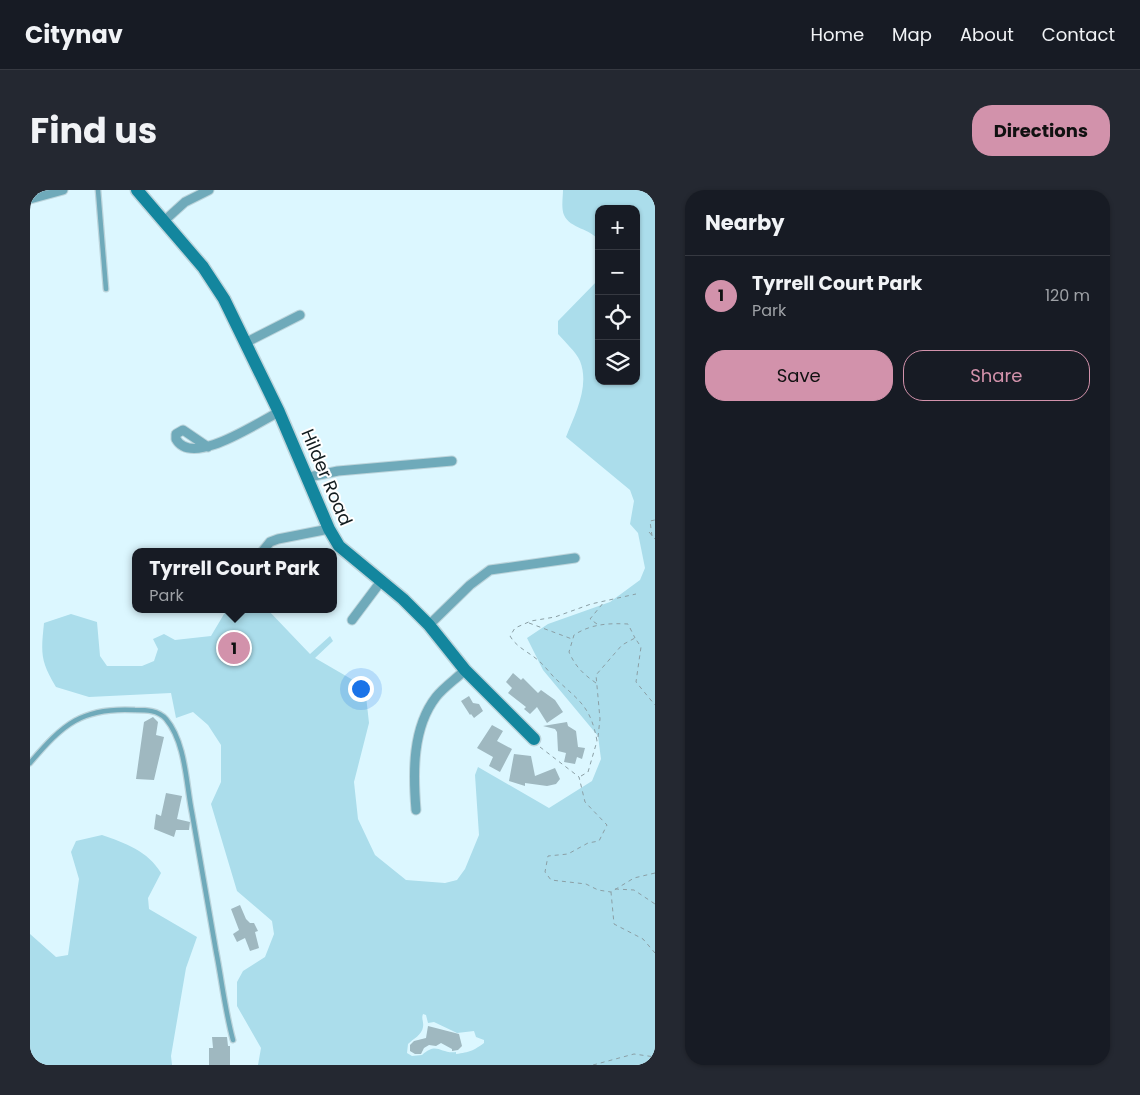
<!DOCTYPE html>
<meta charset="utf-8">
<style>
body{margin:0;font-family:Poppins,sans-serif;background:#242831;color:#f1f3f6}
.controls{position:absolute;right:15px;top:15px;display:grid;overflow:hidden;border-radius:10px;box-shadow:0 1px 4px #0004}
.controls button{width:45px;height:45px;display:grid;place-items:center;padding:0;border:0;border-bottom:1px solid #363941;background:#171b24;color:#f1f3f6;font:25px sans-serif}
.you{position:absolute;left:330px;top:498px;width:18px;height:18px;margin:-12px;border:4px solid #fff;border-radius:50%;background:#1a73e8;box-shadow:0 0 0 8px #1a73e833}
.badge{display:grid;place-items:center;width:32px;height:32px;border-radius:50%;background:#d292ab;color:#111;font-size:16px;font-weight:700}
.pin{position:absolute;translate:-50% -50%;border:2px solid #fff;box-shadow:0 1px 5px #0006}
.popup{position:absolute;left:102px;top:358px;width:205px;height:65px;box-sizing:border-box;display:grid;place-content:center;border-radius:10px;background:#171b24;filter:drop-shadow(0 1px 4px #0005);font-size:16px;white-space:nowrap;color:#9ea1a6}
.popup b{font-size:19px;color:#f1f3f6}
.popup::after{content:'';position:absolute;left:50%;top:100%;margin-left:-10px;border:10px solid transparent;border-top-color:#171b24}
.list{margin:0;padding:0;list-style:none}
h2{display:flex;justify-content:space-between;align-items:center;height:65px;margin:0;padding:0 20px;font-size:21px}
h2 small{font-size:16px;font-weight:400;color:#9ea1a6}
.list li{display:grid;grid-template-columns:32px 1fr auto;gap:15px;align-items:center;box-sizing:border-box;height:80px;padding:0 20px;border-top:1px solid #363941}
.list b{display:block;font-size:19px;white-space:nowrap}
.list p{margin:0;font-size:16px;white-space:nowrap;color:#9ea1a6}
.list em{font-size:16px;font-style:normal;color:#9ea1a6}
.actions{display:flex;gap:10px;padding:15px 20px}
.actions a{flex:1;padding:11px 0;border:1px solid #d292ab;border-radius:20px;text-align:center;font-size:18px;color:#d292ab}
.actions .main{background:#d292ab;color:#111}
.icon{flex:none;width:28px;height:28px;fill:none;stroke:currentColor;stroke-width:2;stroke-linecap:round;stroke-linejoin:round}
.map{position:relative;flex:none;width:625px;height:875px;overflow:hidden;border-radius:20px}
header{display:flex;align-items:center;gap:30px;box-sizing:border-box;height:70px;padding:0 25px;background:#171b24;border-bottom:1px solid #363941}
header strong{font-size:24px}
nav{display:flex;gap:28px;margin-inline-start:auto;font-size:18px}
.intro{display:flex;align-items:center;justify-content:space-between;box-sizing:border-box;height:120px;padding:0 30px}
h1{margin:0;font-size:35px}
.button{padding:12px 22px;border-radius:20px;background:#d292ab;color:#111;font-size:18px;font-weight:700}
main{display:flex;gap:30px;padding:0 30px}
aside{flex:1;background:#171b24;border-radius:20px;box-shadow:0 1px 4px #0004}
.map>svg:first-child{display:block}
.green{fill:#abddeb;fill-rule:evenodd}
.building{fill:#9fb8c0}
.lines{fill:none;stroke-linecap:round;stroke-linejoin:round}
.lane-casing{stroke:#bcd4db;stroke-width:7}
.street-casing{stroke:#bcd4db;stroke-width:11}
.secondary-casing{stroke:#bcd4db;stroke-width:15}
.path{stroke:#8b9fa5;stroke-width:1;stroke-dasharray:4 4;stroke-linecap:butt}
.lane{stroke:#6faaba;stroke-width:4.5}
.street{stroke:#6faaba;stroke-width:9}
.secondary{stroke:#13869e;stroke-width:12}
.labels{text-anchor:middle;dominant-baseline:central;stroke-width:4;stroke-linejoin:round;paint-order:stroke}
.street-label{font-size:18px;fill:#121c1f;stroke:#fff}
</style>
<header>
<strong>Citynav</strong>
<nav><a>Home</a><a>Map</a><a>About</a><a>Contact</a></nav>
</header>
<div class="intro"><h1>Find us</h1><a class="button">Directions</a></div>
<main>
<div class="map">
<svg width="625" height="875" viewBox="0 0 625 875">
<rect width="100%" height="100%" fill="#dcf7ff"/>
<g class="green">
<path d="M 533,0 L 625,0 L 625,875 L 228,875 L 231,858 L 207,816 L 207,792 L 213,781 L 235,767 L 244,744 L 242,731 L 207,701 L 181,614 L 191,592 L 191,555 L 178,535 L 163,522 L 146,528 L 141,503 L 59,507 L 26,497 C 10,470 11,463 14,433 L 41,424 L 67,432 L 70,466 L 77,476 L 112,476 L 124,471 L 128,459 L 123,449 L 134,444 L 145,450 L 181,446 L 197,419 L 237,419 L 280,464 L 300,446 L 303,451 L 285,468 L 335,497 L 339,533 L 324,592 L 328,629 L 345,665 L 376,690 L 415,693 L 427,690 L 435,679 L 449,645 L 445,585 L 448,577 L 519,618 L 562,591 L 571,569 L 568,546 L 513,480 L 497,448 L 518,434 L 580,412 L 610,390 L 615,378 L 608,343 L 600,334 L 604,311 L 600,300 L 536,247 C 545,224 560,196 550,171 C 546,162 535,152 528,144 L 528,131 L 569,89 L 569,191 L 606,191 L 606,19 L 569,19 L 569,51 C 561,38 540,39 534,25 C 531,18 533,7 533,0 ZM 393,824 L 396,825 L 398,833 L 404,832 L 427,843 L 444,841 L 446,847 L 454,850 L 454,853 C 443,861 440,862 426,864 L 426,862 C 410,864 407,851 392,865 L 382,866 L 377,863 L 378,854 C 383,849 392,845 393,837 C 394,832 391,829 393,824 Z"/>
<path d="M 72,645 C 95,653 118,661 131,683 L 118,708 L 119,719 L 167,747 L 156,778 L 141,866 L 142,875 L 0,875 L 0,744 L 26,767 L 38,765 L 49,689 L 41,662 L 46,651 Z"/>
</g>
<g class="building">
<polygon points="483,483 491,490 493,488 508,503 511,500 525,510 533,522 517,533 507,517 500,524 494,519 496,517 478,503 482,498 476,492"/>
<polygon points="439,506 443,513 449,514 453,521 444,528 441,524 440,525 431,511"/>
<polygon points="123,527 128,532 126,545 134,547 124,590 106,589 114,532"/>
<polygon points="537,532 538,536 546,541 548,557 555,558 552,569 547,567 545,574 534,572 536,563 528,561 527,542 525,539 513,536"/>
<polygon points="462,535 473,541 467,551 482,559 470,582 459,576 463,567 447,558"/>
<polygon points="484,564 501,566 505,586 525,578 530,589 526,594 517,596 495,593 495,596 479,591"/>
<polygon points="136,603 152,606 147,629 160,632 159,640 146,640 144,647 124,639 126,624 131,626"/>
<polygon points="210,715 216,729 220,733 224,733 228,741 225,742 229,758 220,761 215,748 207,752 203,744 209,740 201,719"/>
<polygon points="398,836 429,844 432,856 428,860 422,861 422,859 411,853 406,856 399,855 394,858 391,864 385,864 380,861 380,855 384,851 396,848"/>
<polygon points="182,847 197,847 198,856 200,856 200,875 179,875 179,858 183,858"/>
</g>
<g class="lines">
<g class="lane-casing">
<g id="lane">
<polyline points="68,0 76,99"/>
<path d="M 0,573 C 33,534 52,517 105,520 C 116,520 128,520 136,529 C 156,553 156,594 162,623 C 170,669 178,715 186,761 C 192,791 195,821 203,850"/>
</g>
</g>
<g class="street-casing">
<g id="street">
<polyline points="0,9 33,0"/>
<polyline points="134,31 155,12 179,0"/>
<polyline points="215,153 270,125"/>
<path d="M 178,257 L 153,240 L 146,244 L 146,249 C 162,278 228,232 249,222"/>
<polyline points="279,287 308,281 422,271"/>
<polyline points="232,362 240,352 248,349 299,339"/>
<polyline points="322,430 352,390"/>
<polyline points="399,435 440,395 460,380 545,368"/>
<path d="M 386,620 C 383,583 382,538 406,507 C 414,497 426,489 435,480"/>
</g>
</g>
<g class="secondary-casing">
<polyline id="secondary" points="107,0 173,77 194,109 249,222 299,339 309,356 373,409 399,435 435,480 504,549"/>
</g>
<g class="path">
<polyline points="619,342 625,349"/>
<polyline points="622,346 620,331 625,330"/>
<polyline points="499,433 542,449"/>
<polyline points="567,434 560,429 574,412"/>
<path d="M 566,493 C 553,484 545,476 539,462 L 544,445 C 561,434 578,433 598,434 L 605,448"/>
<polyline points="568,547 570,529 566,485 592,455 605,448 611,457 606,492 625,515"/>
<path d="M 567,551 C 561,518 551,512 528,491 C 521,485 516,477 509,471 C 499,462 487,458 480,446 L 485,438 L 501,431 L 525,427 L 561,414 L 606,404"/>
<polyline points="510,557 549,587 555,612 577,635 569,651 558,653 538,664 518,666 515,682 521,690 556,694 568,700 581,702"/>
<polyline points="551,586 558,582 567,551"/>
<polyline points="625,683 604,688 581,702 584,734 613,749 625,763"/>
<polyline points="585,699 604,700 625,714"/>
<polyline points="563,875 604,864 625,867"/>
</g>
<use href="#lane" class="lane"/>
<use href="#street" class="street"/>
<use href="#secondary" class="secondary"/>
</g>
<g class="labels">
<g class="street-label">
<text transform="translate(297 287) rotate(67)">Hilder Road</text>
</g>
</g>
</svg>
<div class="controls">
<button>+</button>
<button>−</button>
<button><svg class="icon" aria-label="locate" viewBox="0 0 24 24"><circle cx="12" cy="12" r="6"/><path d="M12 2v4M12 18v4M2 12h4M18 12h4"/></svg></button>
<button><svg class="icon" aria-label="layers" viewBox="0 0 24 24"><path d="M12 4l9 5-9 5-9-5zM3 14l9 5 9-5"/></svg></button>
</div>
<div class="you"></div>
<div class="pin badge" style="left:204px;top:458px">1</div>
<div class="popup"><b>Tyrrell Court Park</b>Park</div>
</div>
<aside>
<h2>Nearby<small></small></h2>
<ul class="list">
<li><span class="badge">1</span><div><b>Tyrrell Court Park</b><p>Park</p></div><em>120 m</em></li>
</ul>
<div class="actions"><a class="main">Save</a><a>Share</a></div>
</aside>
</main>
